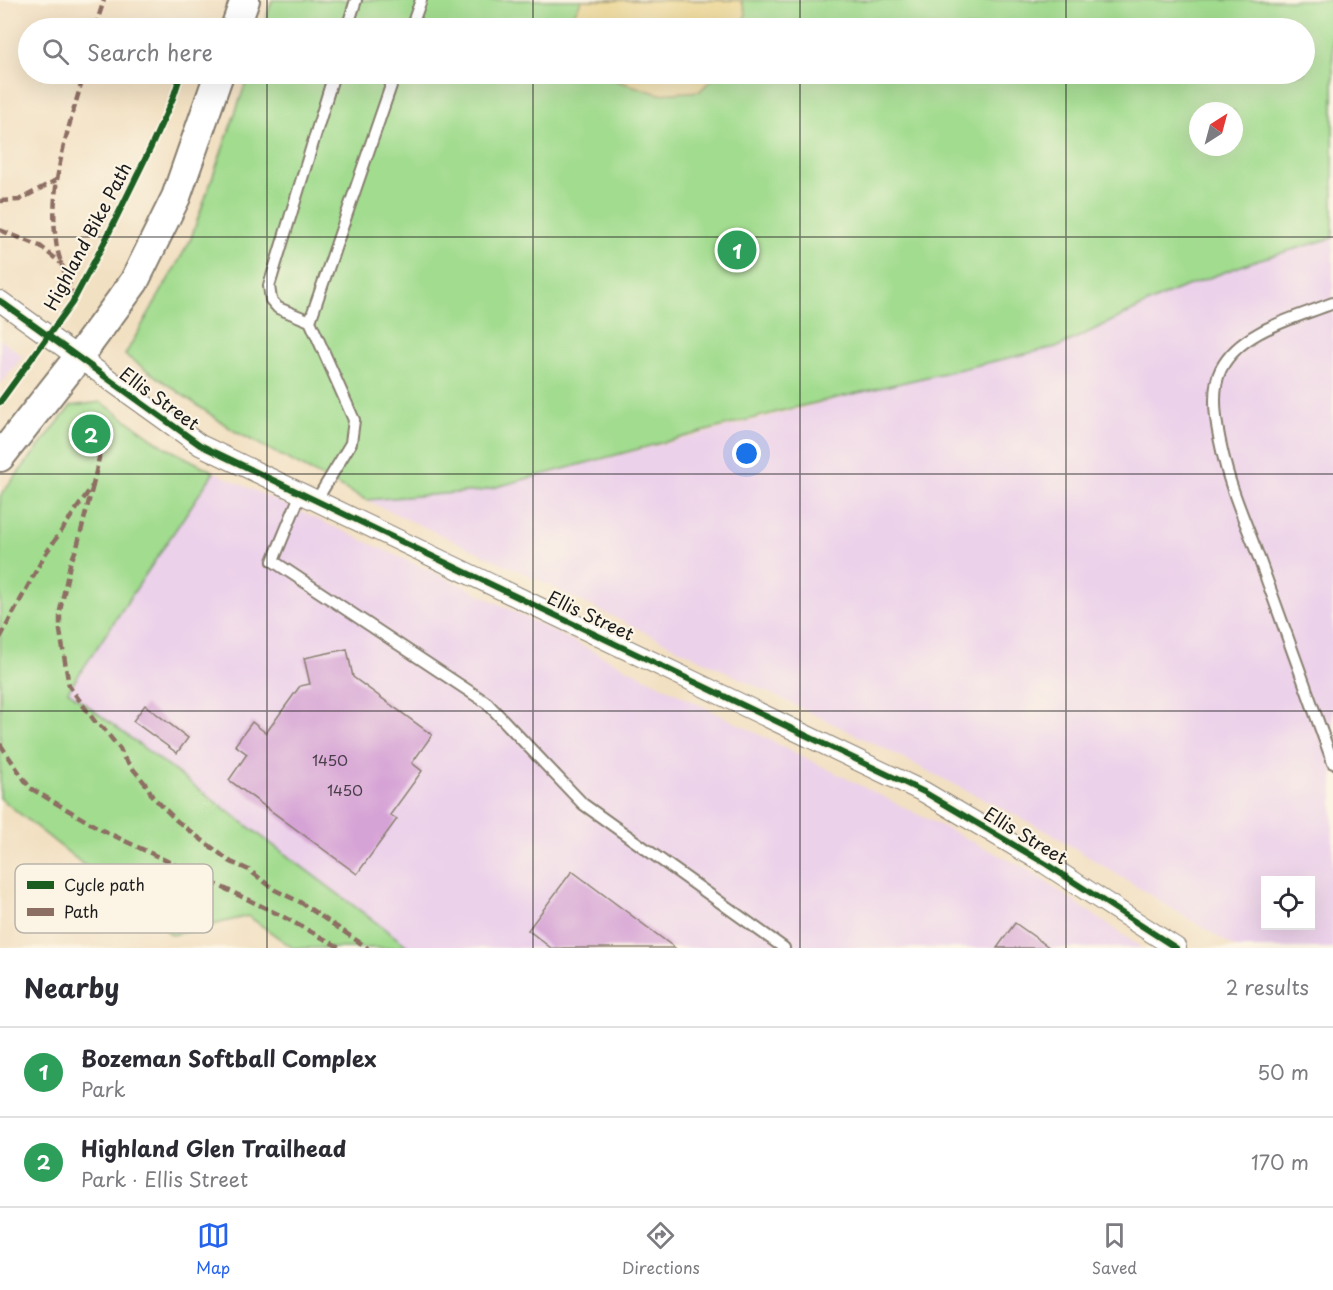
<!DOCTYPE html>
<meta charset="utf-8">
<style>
body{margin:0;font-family:"Playpen Sans",sans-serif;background:#f2f2f3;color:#2b2b33}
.controls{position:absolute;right:18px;bottom:18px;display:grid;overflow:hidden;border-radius:0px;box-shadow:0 6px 24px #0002}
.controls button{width:54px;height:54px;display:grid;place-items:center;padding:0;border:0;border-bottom:2px solid #e1e1e2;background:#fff;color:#2b2b33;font:30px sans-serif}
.compass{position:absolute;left:1189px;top:102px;width:54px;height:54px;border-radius:50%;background:#fff;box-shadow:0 6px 24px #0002;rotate:36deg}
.you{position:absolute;left:747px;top:454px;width:21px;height:21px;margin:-15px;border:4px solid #fff;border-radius:50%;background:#1a73e8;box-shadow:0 0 0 9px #1a73e833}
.badge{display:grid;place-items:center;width:39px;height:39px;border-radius:50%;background:#2563eb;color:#fff;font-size:20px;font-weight:700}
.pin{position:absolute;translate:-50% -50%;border:3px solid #fff;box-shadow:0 2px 6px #0006}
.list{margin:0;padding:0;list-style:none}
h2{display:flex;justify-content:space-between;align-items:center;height:78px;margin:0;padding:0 24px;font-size:26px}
h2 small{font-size:20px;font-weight:400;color:#7c7c81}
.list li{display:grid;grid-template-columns:39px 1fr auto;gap:18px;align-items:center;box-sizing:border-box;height:90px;padding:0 24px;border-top:2px solid #e1e1e2}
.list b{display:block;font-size:22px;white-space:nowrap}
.list p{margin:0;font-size:20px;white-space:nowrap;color:#7c7c81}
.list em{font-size:20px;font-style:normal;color:#7c7c81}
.icon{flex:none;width:33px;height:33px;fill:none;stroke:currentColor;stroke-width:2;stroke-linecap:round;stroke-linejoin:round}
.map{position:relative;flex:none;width:1333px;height:948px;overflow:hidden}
.search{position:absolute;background:#fff;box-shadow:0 6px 24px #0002;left:18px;right:18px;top:18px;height:66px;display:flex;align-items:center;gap:15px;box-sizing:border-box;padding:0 21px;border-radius:33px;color:#7c7c81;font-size:22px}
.sheet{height:258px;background:#fff}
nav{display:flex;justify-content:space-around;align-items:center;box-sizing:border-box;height:84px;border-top:2px solid #e1e1e2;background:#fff;font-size:16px;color:#7c7c81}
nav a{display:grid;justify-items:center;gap:3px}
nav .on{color:#2563eb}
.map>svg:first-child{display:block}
.built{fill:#ecd1ea;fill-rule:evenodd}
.green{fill:#a2dc8f;stroke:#5f7c56;stroke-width:1.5;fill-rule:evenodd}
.sand{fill:#eeda9e;stroke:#857b5d;stroke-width:1.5}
.building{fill:#d6a3d6}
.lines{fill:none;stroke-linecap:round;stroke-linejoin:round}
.lane-casing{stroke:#877e6f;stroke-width:14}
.street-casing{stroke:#877e6f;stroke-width:22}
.secondary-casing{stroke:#877e6f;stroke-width:32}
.lane{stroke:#fff;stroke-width:10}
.street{stroke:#fff;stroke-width:20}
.secondary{stroke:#fff;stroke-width:28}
.quiet{stroke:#8d6e63;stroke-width:4.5;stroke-dasharray:9 4.5;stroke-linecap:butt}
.cycleway-casing{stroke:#fcf5e5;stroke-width:10}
.cycleway{stroke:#1b5e20;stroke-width:6}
.grid{fill:none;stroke:#1c1c1c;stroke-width:1.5;stroke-opacity:0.55}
.labels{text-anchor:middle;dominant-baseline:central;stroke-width:4.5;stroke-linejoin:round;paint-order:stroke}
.number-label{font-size:15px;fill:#4a3e4a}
.street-label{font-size:18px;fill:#1c1c1c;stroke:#fcf5e5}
.key{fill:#fcf5e5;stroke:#b9b4a9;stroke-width:1.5}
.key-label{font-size:16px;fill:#1c1c1c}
</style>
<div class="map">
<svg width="1333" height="948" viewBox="0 0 1333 948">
<rect width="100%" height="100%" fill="#fcf5e5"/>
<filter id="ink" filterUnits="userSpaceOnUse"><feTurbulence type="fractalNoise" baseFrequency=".0167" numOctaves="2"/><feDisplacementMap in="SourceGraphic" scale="12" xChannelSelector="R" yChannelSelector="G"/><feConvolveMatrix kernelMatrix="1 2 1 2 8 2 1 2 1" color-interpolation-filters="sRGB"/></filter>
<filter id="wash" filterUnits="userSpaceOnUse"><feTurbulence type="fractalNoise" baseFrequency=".008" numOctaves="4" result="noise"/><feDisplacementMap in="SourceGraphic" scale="24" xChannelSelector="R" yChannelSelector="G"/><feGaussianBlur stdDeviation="1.35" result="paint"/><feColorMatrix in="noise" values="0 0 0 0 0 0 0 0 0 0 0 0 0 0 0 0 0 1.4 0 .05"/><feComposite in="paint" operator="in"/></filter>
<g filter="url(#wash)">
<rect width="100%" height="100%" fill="#f2e0c2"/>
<g class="built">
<path d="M 1333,238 L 1333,948 L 1236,948 L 1050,833 L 891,752 L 534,578 L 366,500 L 481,491 L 876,389 L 1060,346 L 1174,291 L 1257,260 ZM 1266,880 L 1310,880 L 1310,926 L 1266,926 Z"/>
<polygon points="0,339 23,356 0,385"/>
<polygon points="214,472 463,586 1027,869 1142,948 410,948 68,691"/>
</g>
<g class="green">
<path d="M 272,0 L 1333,0 L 1333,238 L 1257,260 L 1174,291 L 1060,346 L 785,410 L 481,491 L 366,500 L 236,432 L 125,355 L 190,241 L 249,74 L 1304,74 L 1304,28 L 263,28 ZM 1198,111 L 1234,111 L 1234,147 L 1198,147 Z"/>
<polygon points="101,402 165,447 214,472 68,691 410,948 293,948 248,916 172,935 0,798 0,496 71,406"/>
</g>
<g class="sand">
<polygon points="582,0 741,0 746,13 742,28 566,28"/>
<polygon points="604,74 717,74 700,91 659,94 608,78"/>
</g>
<g id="blocks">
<g class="building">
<polygon points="347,649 353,677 432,735 412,763 422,771 390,815 397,819 357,874 229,780 247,754 235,745 252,722 266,733 300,686 310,684 304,658"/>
<polygon points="145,705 188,738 177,753 133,721"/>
<polygon points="572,871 675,948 551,948 528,930"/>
<polygon points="1015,923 1050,948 997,948"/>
</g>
</g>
</g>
<g filter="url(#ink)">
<use href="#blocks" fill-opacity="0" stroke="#877e6f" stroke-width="1.5"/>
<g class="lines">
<g class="lane-casing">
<g id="lane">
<polyline points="347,28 356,0"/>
<polyline points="411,28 421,0"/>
<path d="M 1333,303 C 1296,318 1241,330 1221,369 C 1208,395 1219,440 1226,467 C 1234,499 1249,530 1260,561 C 1284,629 1309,696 1333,763"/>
<polyline points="310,321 278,308 271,300 269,286 334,74"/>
<polyline points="301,493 273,561 487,703 583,804 784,948"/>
<polyline points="316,501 351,443 354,420 310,321 395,74"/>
</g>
</g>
<g class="street-casing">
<polyline id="street" points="0,301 200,445 924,792 1046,864 1176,948"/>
</g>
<g class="secondary-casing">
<g id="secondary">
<polyline points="235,28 245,0"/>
<polyline points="0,457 78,358 134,282 176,197 219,74"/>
</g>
</g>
<use href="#lane" class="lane"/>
<use href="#street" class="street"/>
<use href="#secondary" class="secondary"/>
<g class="quiet">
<polyline points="95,28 104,0"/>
<polyline points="0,201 19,200 56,180"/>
<polyline points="0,230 40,246 62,264"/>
<path d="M 75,298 C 68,280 58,260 56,241 C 48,184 69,128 84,74"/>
<polyline points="93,485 77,547 70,564 60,611 60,631 69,686 96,723 103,728 120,749 124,758 148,787 152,796 177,821 231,862 249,870 275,890 300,902 368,948"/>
<polyline points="0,638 44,556 93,485 99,458 100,433"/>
<polyline points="0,744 30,788 102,830 278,914 341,948"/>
</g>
<g class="cycleway-casing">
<g id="cycleway">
<polyline points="0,301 200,445 924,792 1046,864 1176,948"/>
<polyline points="0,402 72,303 103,245 150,149 173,98 181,74"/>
</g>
</g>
<use href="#cycleway" class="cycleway"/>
</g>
</g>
<path class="grid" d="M 267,0 L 267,28M 533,0 L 533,28M 800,0 L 800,28M 1066,0 L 1066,28M 267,74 L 267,948M 533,74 L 533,948M 800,74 L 800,948M 1066,74 L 1066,948M 0,237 L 1333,237M 0,474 L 1333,474M 0,711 L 1333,711"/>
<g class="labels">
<g class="number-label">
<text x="330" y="759">1450</text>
<text x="345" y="789">1450</text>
</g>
<g class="street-label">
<text transform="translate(87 236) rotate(-62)">Highland Bike Path</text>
<text transform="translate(160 398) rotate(36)">Ellis Street</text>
<text transform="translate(591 615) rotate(25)">Ellis Street</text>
<text transform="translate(1026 835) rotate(31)">Ellis Street</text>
</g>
</g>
<rect x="15" y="864" width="198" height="69" rx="9" class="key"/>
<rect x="27" y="881" width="27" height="8" fill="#1b5e20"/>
<rect x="27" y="908" width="27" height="8" fill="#8d6e63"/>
<g class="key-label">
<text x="64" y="891">Cycle path</text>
<text x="64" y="918">Path</text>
</g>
</svg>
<div class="controls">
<button><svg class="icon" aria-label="locate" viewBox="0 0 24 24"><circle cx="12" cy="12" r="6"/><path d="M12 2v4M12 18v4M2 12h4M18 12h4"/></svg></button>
</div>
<svg class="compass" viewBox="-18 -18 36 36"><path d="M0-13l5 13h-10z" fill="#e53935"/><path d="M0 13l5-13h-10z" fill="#7c7c81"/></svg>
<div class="you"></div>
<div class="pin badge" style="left:737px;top:250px;background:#2e9e5b">1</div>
<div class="pin badge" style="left:91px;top:434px;background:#2e9e5b">2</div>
<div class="search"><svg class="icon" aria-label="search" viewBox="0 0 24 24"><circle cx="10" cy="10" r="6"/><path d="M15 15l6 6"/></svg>Search here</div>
</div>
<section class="sheet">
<h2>Nearby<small>2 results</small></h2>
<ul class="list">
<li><span class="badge" style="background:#2e9e5b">1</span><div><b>Bozeman Softball Complex</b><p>Park</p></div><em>50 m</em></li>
<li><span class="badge" style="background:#2e9e5b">2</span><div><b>Highland Glen Trailhead</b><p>Park · Ellis Street</p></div><em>170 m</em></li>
</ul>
</section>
<nav>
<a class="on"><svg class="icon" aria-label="map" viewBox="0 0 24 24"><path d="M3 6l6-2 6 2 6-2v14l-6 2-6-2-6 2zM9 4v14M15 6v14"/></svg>Map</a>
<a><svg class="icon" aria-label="directions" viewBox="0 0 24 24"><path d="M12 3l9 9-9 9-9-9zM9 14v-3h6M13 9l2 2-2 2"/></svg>Directions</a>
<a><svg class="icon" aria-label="saved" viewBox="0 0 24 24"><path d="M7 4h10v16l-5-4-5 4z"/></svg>Saved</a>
</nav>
